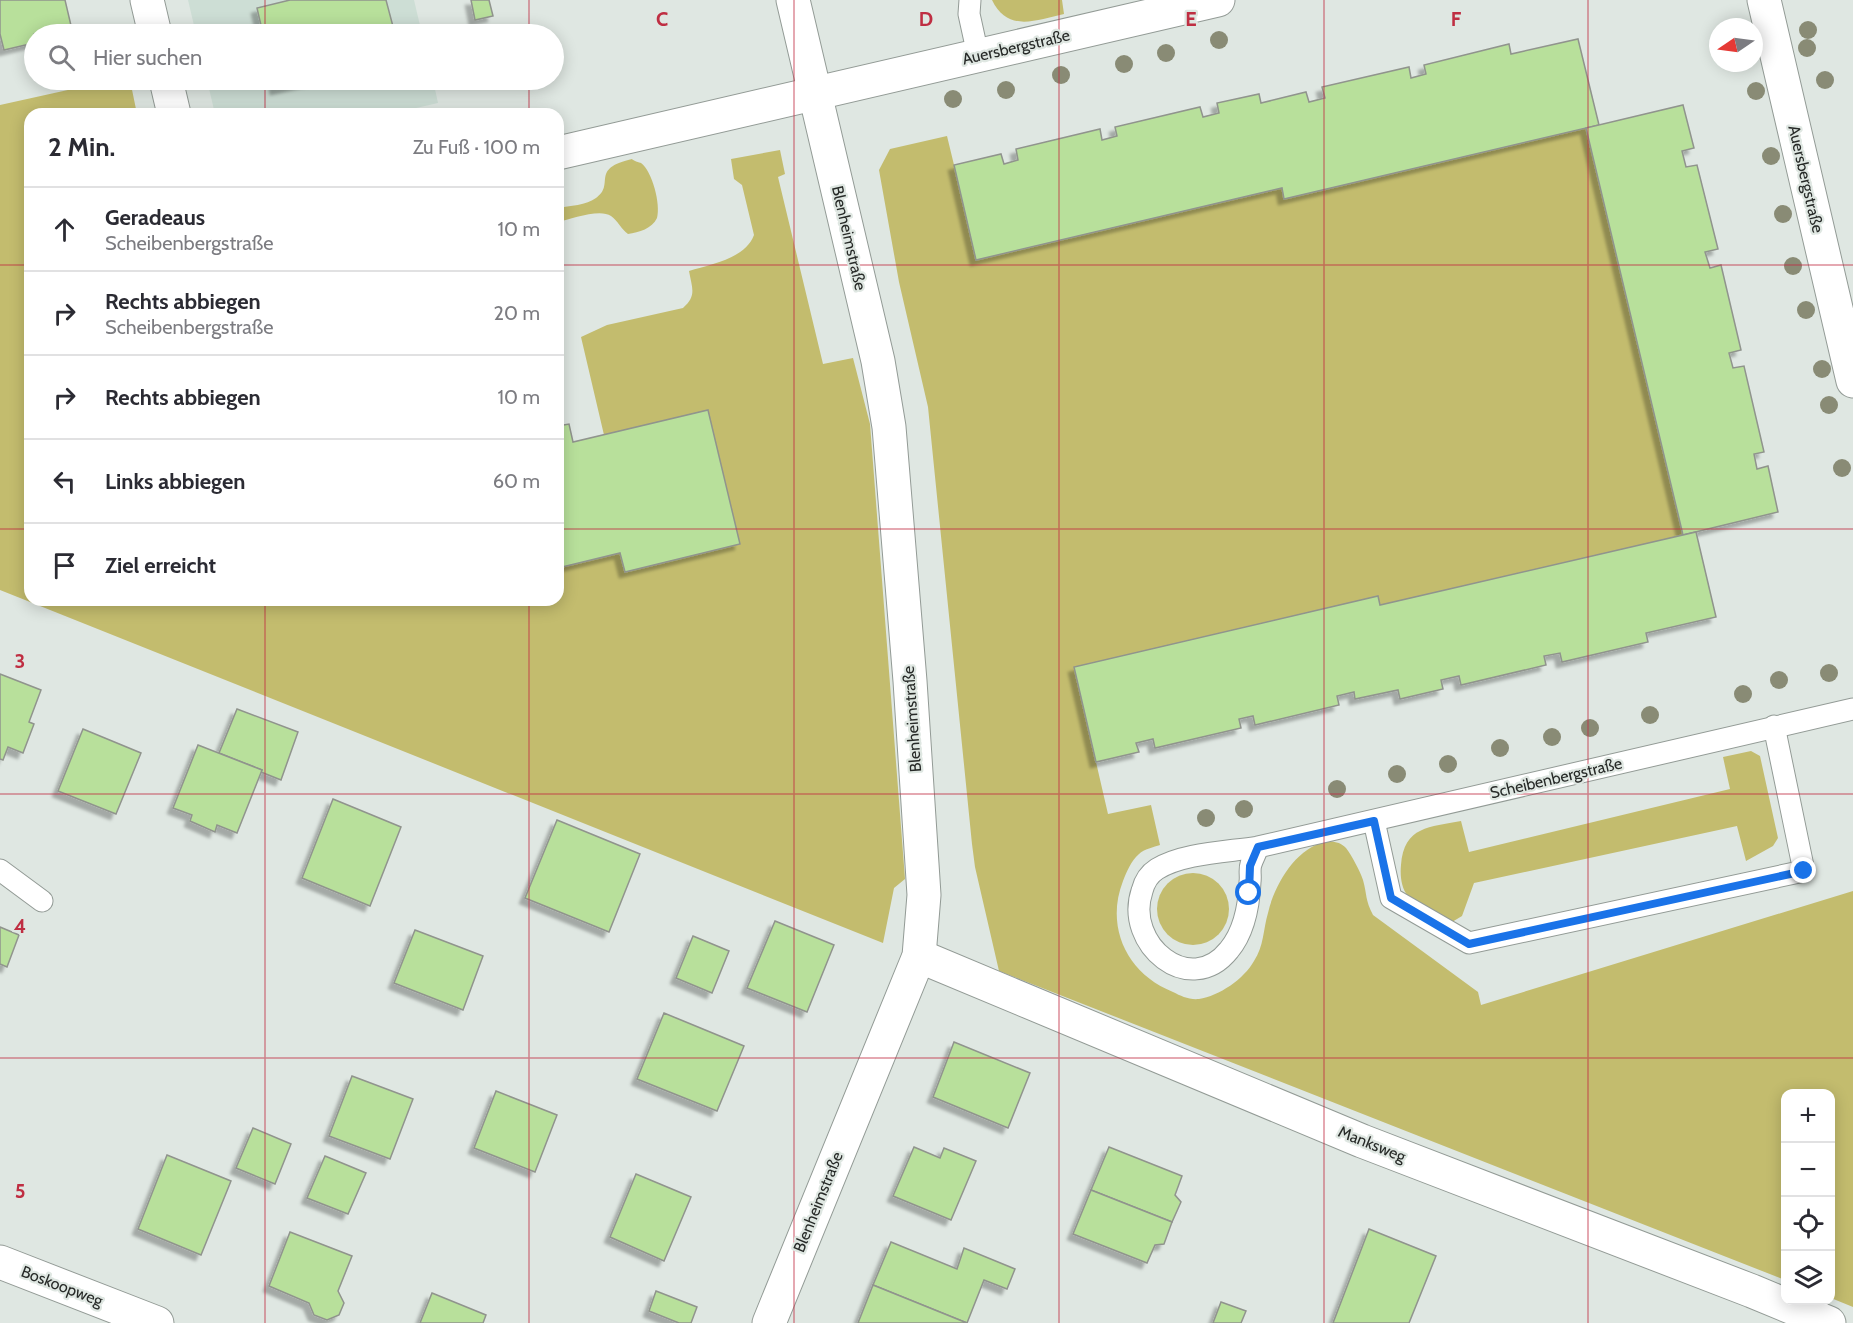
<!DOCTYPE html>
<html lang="de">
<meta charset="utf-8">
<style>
body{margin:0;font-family:Cabin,sans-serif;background:#f7f7f7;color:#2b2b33}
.controls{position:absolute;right:18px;bottom:18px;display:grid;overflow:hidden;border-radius:12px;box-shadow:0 3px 15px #0003}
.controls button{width:54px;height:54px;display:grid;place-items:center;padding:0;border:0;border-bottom:2px solid #e1e1e2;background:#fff;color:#2b2b33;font:30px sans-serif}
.compass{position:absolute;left:1709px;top:18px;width:54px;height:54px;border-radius:50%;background:#fff;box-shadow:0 3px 15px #0003;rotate:257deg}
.stop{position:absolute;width:18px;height:18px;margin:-14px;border:4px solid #1a73e8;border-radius:50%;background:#fff}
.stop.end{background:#1a73e8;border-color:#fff;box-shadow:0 2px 6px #0008}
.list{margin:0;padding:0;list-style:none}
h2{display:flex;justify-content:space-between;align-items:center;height:78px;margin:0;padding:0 24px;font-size:26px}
h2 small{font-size:20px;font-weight:400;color:#7c7c81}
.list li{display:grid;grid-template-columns:39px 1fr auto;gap:18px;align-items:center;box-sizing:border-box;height:84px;padding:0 24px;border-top:2px solid #e1e1e2}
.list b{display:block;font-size:22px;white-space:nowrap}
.list p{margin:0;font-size:20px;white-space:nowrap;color:#7c7c81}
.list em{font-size:20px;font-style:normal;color:#7c7c81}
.icon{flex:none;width:33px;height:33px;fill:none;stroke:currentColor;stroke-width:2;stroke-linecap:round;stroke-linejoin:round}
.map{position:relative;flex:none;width:1853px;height:1323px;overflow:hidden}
.search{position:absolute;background:#fff;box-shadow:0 3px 15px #0003;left:24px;top:24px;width:540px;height:66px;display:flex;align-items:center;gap:15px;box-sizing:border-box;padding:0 21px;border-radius:33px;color:#7c7c81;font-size:22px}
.panel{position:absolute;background:#fff;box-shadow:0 3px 15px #0003;left:24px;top:108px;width:540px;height:498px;border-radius:18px}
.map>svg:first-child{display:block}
.built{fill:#cdded5}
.green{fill:#c3bc6e}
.building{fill:#b8e09b;stroke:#90948d;stroke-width:1.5;filter:url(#shadow)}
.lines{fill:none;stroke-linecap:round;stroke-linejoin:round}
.service-casing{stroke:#939b96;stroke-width:23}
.minor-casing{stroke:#939b96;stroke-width:35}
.service{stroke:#fff;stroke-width:21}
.minor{stroke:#fff;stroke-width:33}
.tree{fill:#898b75}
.route{stroke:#1a73e8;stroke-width:8}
.grid{fill:none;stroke:#bf2e42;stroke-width:1.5;stroke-opacity:0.55}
.labels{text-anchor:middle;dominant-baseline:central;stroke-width:4.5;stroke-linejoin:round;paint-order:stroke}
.street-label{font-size:16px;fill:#272a28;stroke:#dfe7e2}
.grid-label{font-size:20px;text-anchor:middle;font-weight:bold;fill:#bf2e42;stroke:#dfe7e2;stroke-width:4.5;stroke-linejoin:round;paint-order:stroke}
</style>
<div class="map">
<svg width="1853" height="1323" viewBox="0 0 1853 1323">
<defs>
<filter id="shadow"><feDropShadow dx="-5.5" dy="5.5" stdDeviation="1.5" flood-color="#0004"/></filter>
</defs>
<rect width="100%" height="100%" fill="#dfe7e2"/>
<g class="built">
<polygon points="188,0 414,0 422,34 196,34"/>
<polygon points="207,80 433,80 438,103 390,114 215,114"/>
</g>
<g class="green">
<path d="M 992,0 L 1062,0 L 1064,14 C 1036,20 1008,33 992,0 Z"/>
<path d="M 113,80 L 130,80 L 137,114 L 30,114 L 30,600 L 558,600 L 558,568 L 620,553 L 625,572 L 740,544 L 708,410 L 604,435 L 581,337 L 607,325 L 683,308 C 697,296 692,288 689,271 C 711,264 745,259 754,235 L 742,185 L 734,179 L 731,159 L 780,150 L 785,174 L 778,177 L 823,364 L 853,358 L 870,424 L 905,879 L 894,888 L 883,943 L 0,590 L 0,105 Z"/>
<path d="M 1586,128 L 1683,535 L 1380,605 L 1074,667 L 1108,814 L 1151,805 L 1160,845 C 1154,847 1144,849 1139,854 C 1131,861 1127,871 1123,881 C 1105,927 1127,974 1173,992 C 1181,996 1189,1000 1199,999 C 1219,996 1244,979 1254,961 C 1264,946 1263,930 1268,913 C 1274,887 1293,852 1321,843 C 1329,840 1340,841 1346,848 C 1352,856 1360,871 1363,880 C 1367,894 1365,900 1373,915 L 1478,992 L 1481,1005 L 1853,891 L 1853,1307 L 1831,1298 L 1830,1094 L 1786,1094 L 1785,1280 L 999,971 L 975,867 L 972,844 L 928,407 L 899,282 L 879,170 L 890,149 L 947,136 L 977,260 L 1282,188 L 1285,199 Z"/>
<path d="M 632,159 C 632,160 640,163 641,163 C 652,171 661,204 657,218 C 652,229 639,232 628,234 C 621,229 618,221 611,216 C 600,208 571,219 558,222 L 558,208 C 569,206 587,205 596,198 C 616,184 589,169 632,159 Z"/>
<path d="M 1751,751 L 1760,756 L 1778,838 L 1773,846 L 1746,861 L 1737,826 L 1474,883 L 1462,916 L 1452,922 C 1442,916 1414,903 1408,896 C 1401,888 1400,875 1401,865 C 1404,826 1430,827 1461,821 L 1469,852 L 1730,789 L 1723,757 Z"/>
<circle cx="1193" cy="909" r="36"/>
</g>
<g class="building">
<polygon points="0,0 65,0 73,34 34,34 34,43 4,50 0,34"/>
<polygon points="290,0 386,0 395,34 263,34 257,8"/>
<polygon points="471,0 489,0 493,16 475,20"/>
<polygon points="1578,39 1599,125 1284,199 1282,188 976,260 954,165 1001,154 1004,164 1018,160 1016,149 1100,129 1102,140 1117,136 1115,127 1200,107 1203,117 1219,113 1217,103 1259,94 1261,103 1306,92 1309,102 1325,98 1322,87 1409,67 1411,78 1426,74 1424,65 1509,44 1511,54"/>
<polygon points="274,80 317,80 276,89"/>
<polygon points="1683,105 1694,148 1682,151 1686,167 1697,165 1718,249 1705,252 1710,268 1721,265 1741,350 1729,353 1733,368 1744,366 1764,452 1754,454 1757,469 1768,466 1778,512 1683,535 1586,128"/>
<polygon points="708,410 740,544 625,572 620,553 558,568 558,426 569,424 573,442"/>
<polygon points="1696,532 1716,617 1646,633 1648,642 1562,662 1560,653 1544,656 1546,665 1461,685 1459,676 1441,680 1443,689 1400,699 1398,690 1355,699 1354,692 1337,696 1339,705 1255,725 1253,716 1239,719 1241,728 1155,748 1153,739 1136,743 1139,752 1096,762 1074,667 1378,596 1380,605"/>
<polygon points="0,674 41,690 29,722 34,724 23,753 8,747 3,760 0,759"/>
<polygon points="237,709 298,732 281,780 261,772 262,770 219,753"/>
<polygon points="83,729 141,753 116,814 58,791"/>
<polygon points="198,745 262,770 237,833 217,825 215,832 190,821 192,815 173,808"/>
<polygon points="333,799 401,827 370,906 302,878"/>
<polygon points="557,820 640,854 609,932 525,898"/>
<polygon points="775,921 834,945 807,1012 747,988"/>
<polygon points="0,927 19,935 7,967 0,964"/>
<polygon points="415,930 483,956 463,1010 394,983"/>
<polygon points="693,936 729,951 712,993 676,978"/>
<polygon points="664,1013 744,1046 717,1111 637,1079"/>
<polygon points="954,1042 1030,1073 1008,1128 933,1097"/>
<polygon points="352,1076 413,1099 390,1159 329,1136"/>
<polygon points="496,1091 557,1115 535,1172 474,1148"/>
<polygon points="253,1128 291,1144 275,1184 236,1168"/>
<polygon points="914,1147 940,1158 944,1148 976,1161 951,1220 893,1196"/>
<polygon points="1109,1147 1182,1176 1175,1195 1181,1202 1172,1222 1091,1190"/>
<polygon points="167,1155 231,1181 201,1255 138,1229"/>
<polygon points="325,1156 366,1173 348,1214 307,1198"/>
<polygon points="636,1174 691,1197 664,1261 610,1237"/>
<polygon points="1091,1190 1172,1222 1164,1244 1155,1245 1147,1263 1073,1234"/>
<polygon points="1369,1229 1436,1256 1409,1323 1333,1323"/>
<polygon points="290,1232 352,1256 338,1291 344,1303 339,1315 327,1320 314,1315 309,1303 269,1286"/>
<polygon points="891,1242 957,1269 964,1248 1015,1269 1007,1289 984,1280 967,1323 873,1285"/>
<polygon points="873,1285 967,1323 858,1323"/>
<polygon points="656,1291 697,1307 691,1323 679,1323 649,1311"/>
<polygon points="432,1293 486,1315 483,1323 420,1323"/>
<polygon points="1221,1302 1246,1311 1241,1323 1213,1323"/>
</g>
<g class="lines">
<g class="service-casing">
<g id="service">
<polyline points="970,0 969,14 978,55"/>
<polyline points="1374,821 1391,898 1469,943 1804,871 1774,726"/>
<path d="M 1258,847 C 1256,853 1253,858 1251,864 C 1249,870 1251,876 1250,882 C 1249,905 1244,932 1229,950 C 1190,999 1124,944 1142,891 C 1144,883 1149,874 1157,869 C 1183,853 1227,852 1258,847 L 1853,709"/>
<polyline points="0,870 42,901"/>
</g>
</g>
<g class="minor-casing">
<g id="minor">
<polyline points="147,0 155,34"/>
<polyline points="1764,0 1853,381"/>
<polyline points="166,80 174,114"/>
<polyline points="558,153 1218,0"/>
<polyline points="919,956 1362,1141 1752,1291 1829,1323"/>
<polyline points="0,1262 157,1323"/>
<polyline points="769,1323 919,956 924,895 922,864 910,681 889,427 878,361 793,0"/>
</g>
</g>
<use href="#service" class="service"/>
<use href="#minor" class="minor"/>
</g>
<g class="tree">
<circle cx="1808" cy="30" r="9"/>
<circle cx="1219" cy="40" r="9"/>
<circle cx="1807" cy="48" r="9"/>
<circle cx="1166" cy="53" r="9"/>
<circle cx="1124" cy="64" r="9"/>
<circle cx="1061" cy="75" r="9"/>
<circle cx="1825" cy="80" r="9"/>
<circle cx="1006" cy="90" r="9"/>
<circle cx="1756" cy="91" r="9"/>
<circle cx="953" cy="99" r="9"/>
<circle cx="1771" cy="156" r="9"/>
<circle cx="1783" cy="214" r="9"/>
<circle cx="1793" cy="266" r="9"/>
<circle cx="1806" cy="310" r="9"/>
<circle cx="1822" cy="369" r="9"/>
<circle cx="1829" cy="405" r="9"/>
<circle cx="1842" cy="468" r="9"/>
<circle cx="1829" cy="673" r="9"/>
<circle cx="1779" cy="680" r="9"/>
<circle cx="1743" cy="694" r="9"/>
<circle cx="1650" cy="715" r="9"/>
<circle cx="1590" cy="728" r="9"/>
<circle cx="1552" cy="737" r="9"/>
<circle cx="1500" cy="748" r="9"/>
<circle cx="1448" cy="764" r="9"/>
<circle cx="1397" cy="774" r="9"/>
<circle cx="1337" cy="789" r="9"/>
<circle cx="1244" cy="809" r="9"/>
<circle cx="1206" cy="818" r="9"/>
</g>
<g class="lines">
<polyline class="route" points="1249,893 1250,866 1258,847 1374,821 1391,898 1469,944 1804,871"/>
</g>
<path class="grid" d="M 265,0 L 265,34M 529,0 L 529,34M 794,0 L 794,1323M 1059,0 L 1059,1323M 1324,0 L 1324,1323M 1588,0 L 1588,1323M 265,80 L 265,114M 529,80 L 529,114M 0,265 L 30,265M 558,265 L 1853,265M 0,529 L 30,529M 558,529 L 1853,529M 265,600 L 265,1323M 529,600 L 529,1323M 0,794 L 1853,794M 0,1058 L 1853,1058"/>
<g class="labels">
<g class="street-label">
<text transform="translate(1016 47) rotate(-13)">Auersbergstraße</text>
<text transform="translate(1806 179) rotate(77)">Auersbergstraße</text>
<text transform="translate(849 238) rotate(77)">Blenheimstraße</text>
<text transform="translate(912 719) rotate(-94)">Blenheimstraße</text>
<text transform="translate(1556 778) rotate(-13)">Scheibenbergstraße</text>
<text transform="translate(1372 1144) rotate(22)">Manksweg</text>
<text transform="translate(818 1202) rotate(-68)">Blenheimstraße</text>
<text transform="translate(62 1286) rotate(21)">Boskoopweg</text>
</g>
</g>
<g class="grid-label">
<text x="662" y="26">C</text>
<text x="926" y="26">D</text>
<text x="1191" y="26">E</text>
<text x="1456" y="26">F</text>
<text x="20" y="668">3</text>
<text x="20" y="933">4</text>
<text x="20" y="1198">5</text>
</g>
</svg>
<div class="controls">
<button>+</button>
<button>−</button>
<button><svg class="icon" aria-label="locate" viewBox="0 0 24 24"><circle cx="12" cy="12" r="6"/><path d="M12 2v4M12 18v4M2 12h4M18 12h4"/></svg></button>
<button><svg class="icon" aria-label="layers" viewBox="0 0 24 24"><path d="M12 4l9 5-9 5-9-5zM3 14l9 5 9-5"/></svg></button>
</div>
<svg class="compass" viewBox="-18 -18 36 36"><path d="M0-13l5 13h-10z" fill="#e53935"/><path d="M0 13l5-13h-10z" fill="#7c7c81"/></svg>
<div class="stop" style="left:1249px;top:893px"></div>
<div class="stop end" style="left:1804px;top:871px"></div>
<div class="search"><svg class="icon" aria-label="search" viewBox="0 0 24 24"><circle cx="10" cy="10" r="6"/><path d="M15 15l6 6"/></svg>Hier suchen</div>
<section class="panel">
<h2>2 Min.<small>Zu Fuß · 100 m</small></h2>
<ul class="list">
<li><svg class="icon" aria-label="ahead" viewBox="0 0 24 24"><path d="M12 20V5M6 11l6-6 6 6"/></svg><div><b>Geradeaus</b><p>Scheibenbergstraße</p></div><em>10 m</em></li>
<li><svg class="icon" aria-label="right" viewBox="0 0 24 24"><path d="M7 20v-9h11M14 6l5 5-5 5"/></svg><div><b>Rechts abbiegen</b><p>Scheibenbergstraße</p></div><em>20 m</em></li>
<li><svg class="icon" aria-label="right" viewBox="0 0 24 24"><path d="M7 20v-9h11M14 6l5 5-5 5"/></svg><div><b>Rechts abbiegen</b></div><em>10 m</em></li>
<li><svg class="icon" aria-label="left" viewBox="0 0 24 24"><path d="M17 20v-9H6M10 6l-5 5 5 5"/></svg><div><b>Links abbiegen</b></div><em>60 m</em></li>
<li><svg class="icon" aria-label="arrive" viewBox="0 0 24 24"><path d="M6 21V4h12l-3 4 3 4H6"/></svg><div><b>Ziel erreicht</b></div></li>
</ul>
</section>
</div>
